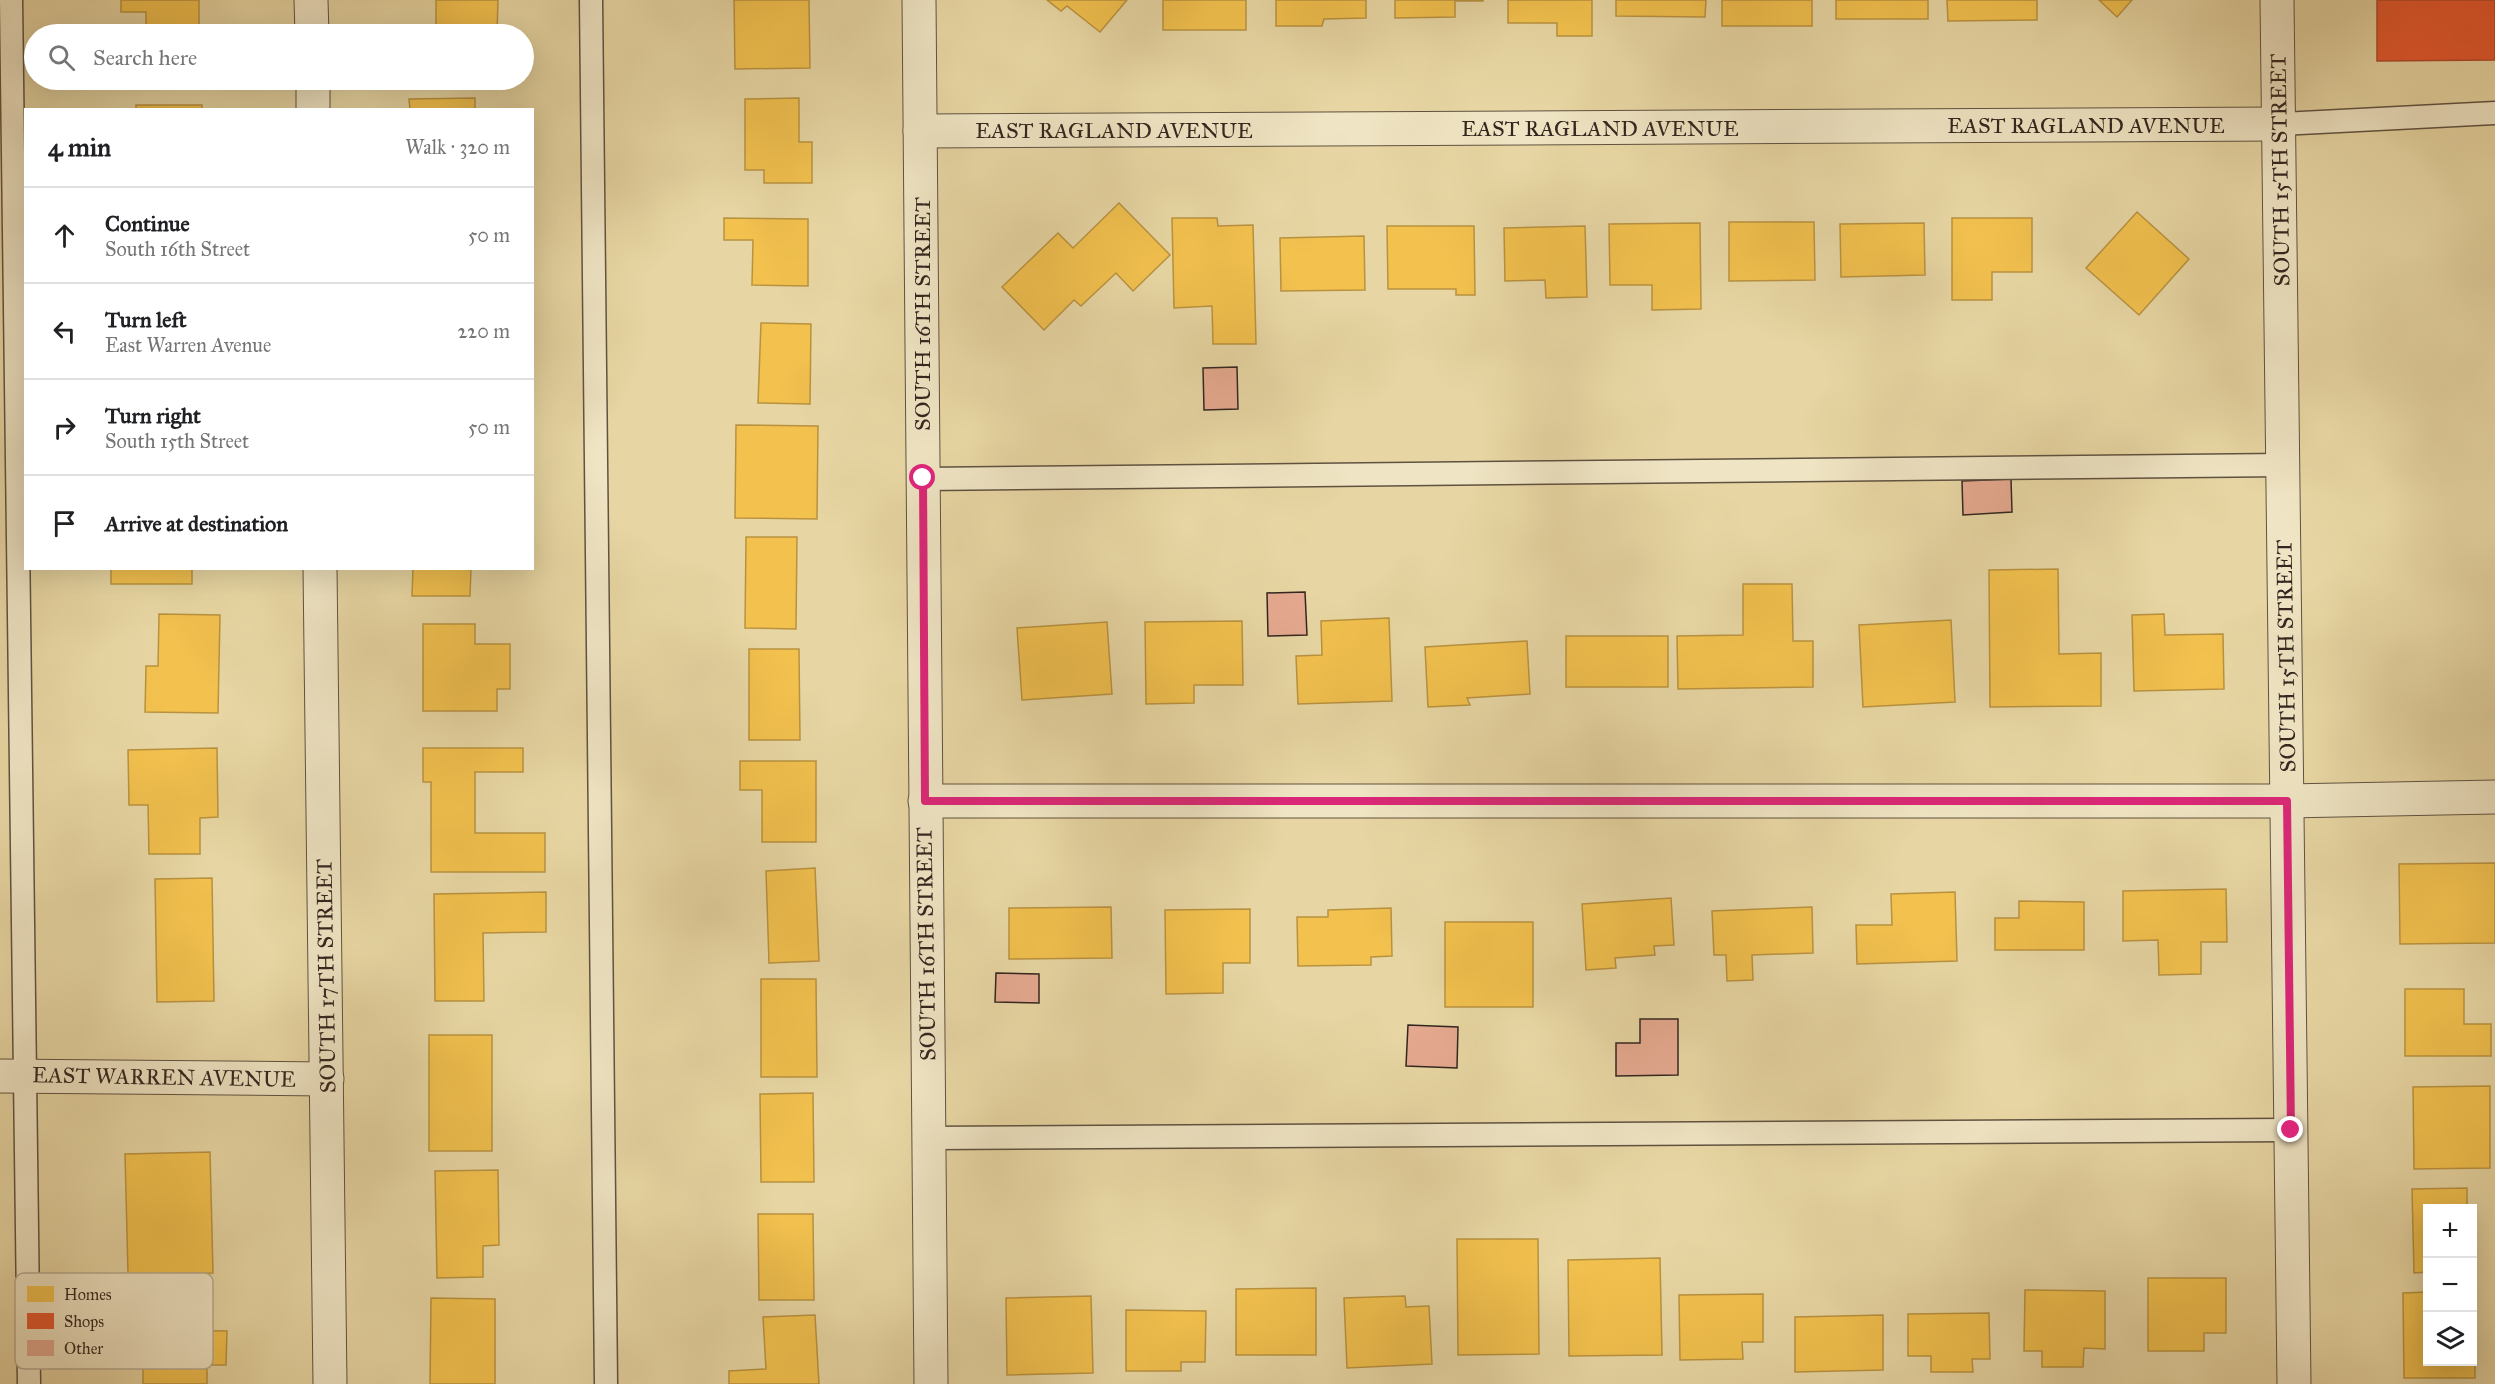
<!DOCTYPE html>
<meta charset="utf-8">
<style>
body{margin:0;font-family:"IM FELL Great Primer",serif;background:#f6f6f6;color:#202124}
.controls{position:absolute;right:18px;bottom:18px;display:grid;overflow:hidden;border-radius:0px;box-shadow:0 6px 24px #0002}
.controls button{width:54px;height:54px;display:grid;place-items:center;padding:0;border:0;border-bottom:2px solid #e0e0e0;background:#fff;color:#202124;font:30px sans-serif}
.stop{position:absolute;width:18px;height:18px;margin:-14px;border:4px solid #db2777;border-radius:50%;background:#fff}
.stop.end{background:#db2777;border-color:#fff;box-shadow:0 2px 6px #0008}
.list{margin:0;padding:0;list-style:none}
h2{display:flex;justify-content:space-between;align-items:center;height:78px;margin:0;padding:0 24px;font-size:26px}
h2 small{font-size:20px;font-weight:400;color:#757577}
.list li{display:grid;grid-template-columns:39px 1fr auto;gap:18px;align-items:center;box-sizing:border-box;height:96px;padding:0 24px;border-top:2px solid #e0e0e0}
.list b{display:block;font-size:22px;white-space:nowrap}
.list p{margin:0;font-size:20px;white-space:nowrap;color:#757577}
.list em{font-size:20px;font-style:normal;color:#757577}
.icon{flex:none;width:33px;height:33px;fill:none;stroke:currentColor;stroke-width:2;stroke-linecap:round;stroke-linejoin:round}
.map{position:relative;flex:none;width:2495px;height:1384px;overflow:hidden}
.search{position:absolute;background:#fff;box-shadow:0 6px 24px #0002;left:24px;top:24px;width:510px;height:66px;display:flex;align-items:center;gap:15px;box-sizing:border-box;padding:0 21px;border-radius:33px;color:#757577;font-size:22px}
.panel{position:absolute;background:#fff;box-shadow:0 6px 24px #0002;left:24px;top:108px;width:510px;height:462px;border-radius:0px}
.map>svg:first-child{display:block}
.homes{fill:#f2c14e;stroke:#b99240;stroke-width:1.5}
.shops{fill:#e4572e;stroke:#af482a;stroke-width:1.5}
.building{fill:#e5a990;stroke:#332620;stroke-width:1.5}
.lines{fill:none;stroke-linecap:round;stroke-linejoin:round}
.lane-casing{stroke:#605241;stroke-width:25}
.street-casing{stroke:#605241;stroke-width:35}
.lane{stroke:#efe4c3;stroke-width:22}
.street{stroke:#efe4c3;stroke-width:33}
.route{stroke:#db2777;stroke-width:8}
.labels{text-anchor:middle;dominant-baseline:central;stroke-width:6;stroke-linejoin:round;paint-order:stroke}
.street-label{font-size:22px;fill:#332620;stroke:#efe4c3}
.key{fill:#efe4c3;stroke:#b7ab92;stroke-width:1.5}
.key-label{font-size:16px;fill:#332620}
</style>
<div class="map">
<svg width="2495" height="1384" viewBox="0 0 2495 1384">
<rect width="100%" height="100%" fill="#e7d6a3"/>
<filter id="stains"><feTurbulence type="fractalNoise" baseFrequency=".00333" numOctaves="4"/><feColorMatrix values="0 0 0 0 .2 0 0 0 0 .09 0 0 0 0 .02 0 0 0 .5 -.17"/></filter>
<radialGradient id="worn" r=".72"><stop offset=".6" stop-color="#630" stop-opacity="0"/><stop offset="1" stop-color="#630" stop-opacity=".3"/></radialGradient>
<g class="homes">
<polygon points="121,0 199,0 199,34 146,34 146,12 121,12"/>
<polygon points="436,0 498,0 497,34 436,34"/>
<polygon points="734,0 809,0 810,68 735,69"/>
<polygon points="1047,0 1127,0 1100,32 1067,6 1061,11"/>
<rect x="1163" y="0" width="83" height="30"/>
<polygon points="1276,0 1366,0 1366,18 1324,19 1322,26 1276,26"/>
<polygon points="1395,0 1483,0 1483,1 1455,1 1455,17 1395,18"/>
<polygon points="1508,0 1592,0 1592,36 1557,36 1557,23 1508,23"/>
<polygon points="1616,0 1706,0 1705,17 1616,16"/>
<rect x="1722" y="0" width="90" height="26"/>
<rect x="1836" y="0" width="92" height="19"/>
<polygon points="1947,0 2037,0 2037,20 1948,21"/>
<polygon points="2099,0 2132,0 2117,17"/>
<polygon points="475,98 475,110 410,110 409,99"/>
<polygon points="799,98 799,142 812,142 812,183 764,183 764,170 745,170 745,99"/>
<rect x="136" y="105" width="66" height="5"/>
<polygon points="1119,203 1170,255 1133,291 1116,273 1081,306 1074,300 1044,330 1002,287 1058,233 1073,248"/>
<polygon points="2137,212 2189,259 2139,315 2086,268"/>
<polygon points="724,218 808,219 808,286 752,285 753,240 724,240"/>
<polygon points="1172,218 1217,218 1218,226 1253,225 1256,344 1213,344 1212,306 1174,308"/>
<polygon points="1952,218 2032,218 2032,272 1992,272 1992,300 1952,300"/>
<polygon points="1729,222 1814,222 1815,280 1729,281"/>
<polygon points="1700,223 1701,309 1652,310 1652,285 1610,285 1609,224"/>
<polygon points="1924,223 1925,275 1841,277 1840,224"/>
<polygon points="1387,226 1474,226 1475,295 1456,295 1456,289 1388,289"/>
<polygon points="1585,226 1587,297 1546,298 1545,280 1505,281 1504,228"/>
<polygon points="1364,236 1365,290 1281,291 1280,238"/>
<polygon points="761,323 811,324 810,404 758,403"/>
<polygon points="736,425 818,426 817,519 735,518"/>
<polygon points="746,537 797,537 796,629 745,628"/>
<rect x="111" y="568" width="81" height="16"/>
<polygon points="413,568 471,568 470,596 412,596"/>
<polygon points="2058,569 2059,654 2101,653 2101,706 1990,707 1989,570"/>
<polygon points="1743,584 1792,584 1793,641 1813,641 1813,687 1678,689 1677,636 1743,635"/>
<polygon points="159,614 220,615 218,713 145,712 146,666 158,666"/>
<polygon points="2164,614 2165,635 2223,634 2224,689 2134,691 2132,615"/>
<polygon points="1389,618 1392,701 1298,704 1296,656 1322,655 1321,621"/>
<polygon points="1951,620 1955,702 1863,707 1859,625"/>
<polygon points="1242,621 1243,685 1194,685 1194,703 1146,704 1145,622"/>
<polygon points="1107,622 1112,694 1022,700 1017,628"/>
<polygon points="423,624 475,624 475,644 510,644 510,689 497,689 497,711 423,711"/>
<rect x="1566" y="636" width="102" height="51"/>
<polygon points="1527,641 1530,694 1467,698 1470,705 1428,707 1425,647"/>
<polygon points="749,649 799,649 800,740 749,740"/>
<polygon points="217,748 218,817 200,818 200,854 149,854 148,805 129,805 128,750"/>
<polygon points="423,748 523,748 523,772 475,772 475,833 545,833 545,872 431,872 431,782 423,782"/>
<polygon points="740,761 816,761 816,842 762,842 762,790 740,790"/>
<polygon points="2495,863 2495,943 2400,944 2399,864"/>
<polygon points="815,868 819,961 769,963 766,871"/>
<polygon points="212,878 214,1001 157,1002 155,879"/>
<polygon points="2226,889 2227,942 2201,942 2201,974 2159,975 2158,940 2123,941 2123,891"/>
<polygon points="546,892 546,932 483,933 484,1001 435,1001 434,894"/>
<polygon points="1955,892 1957,961 1857,964 1856,925 1892,925 1891,894"/>
<polygon points="1671,898 1674,945 1654,946 1655,955 1615,958 1616,968 1586,970 1582,904"/>
<polygon points="2019,901 2084,902 2084,950 1995,950 1995,918 2019,918"/>
<polygon points="1111,907 1112,958 1009,959 1009,908"/>
<polygon points="1812,907 1813,953 1752,955 1753,980 1727,981 1726,955 1714,955 1712,911"/>
<polygon points="1391,908 1392,956 1371,957 1371,965 1298,966 1297,917 1328,917 1328,910"/>
<polygon points="1250,909 1250,963 1223,963 1223,993 1166,994 1165,910"/>
<rect x="1445" y="922" width="88" height="85"/>
<polygon points="761,979 816,979 817,1077 761,1077"/>
<polygon points="2405,989 2464,989 2464,1024 2491,1024 2491,1056 2405,1056"/>
<rect x="429" y="1035" width="63" height="116"/>
<polygon points="2490,1086 2490,1168 2414,1169 2413,1087"/>
<polygon points="813,1093 814,1182 761,1182 760,1094"/>
<polygon points="210,1152 213,1273 128,1274 125,1154"/>
<polygon points="498,1170 499,1245 483,1246 483,1277 437,1278 435,1171"/>
<polygon points="2467,1188 2467,1208 2428,1208 2428,1272 2414,1273 2412,1189"/>
<polygon points="758,1214 813,1214 814,1300 759,1300"/>
<polygon points="1457,1239 1538,1239 1539,1354 1458,1355"/>
<polygon points="1660,1258 1662,1355 1569,1356 1568,1260"/>
<polygon points="2148,1278 2226,1278 2226,1333 2204,1333 2204,1351 2148,1351"/>
<polygon points="1316,1288 1316,1355 1236,1355 1236,1289"/>
<polygon points="2025,1290 2105,1291 2105,1349 2084,1348 2083,1367 2042,1367 2042,1351 2024,1351"/>
<polygon points="2428,1292 2428,1362 2472,1362 2474,1292 2475,1378 2404,1378 2403,1293"/>
<polygon points="1763,1294 1763,1342 1742,1342 1743,1359 1680,1360 1679,1295"/>
<polygon points="1091,1296 1093,1373 1007,1375 1006,1298"/>
<polygon points="1405,1296 1406,1307 1429,1306 1432,1364 1347,1368 1344,1298"/>
<polygon points="431,1298 495,1299 495,1384 430,1384"/>
<polygon points="1126,1310 1206,1311 1205,1362 1181,1362 1181,1371 1126,1371"/>
<polygon points="1989,1313 1990,1359 1972,1359 1973,1372 1931,1372 1931,1356 1908,1356 1908,1314"/>
<polygon points="815,1315 819,1384 729,1384 729,1371 766,1369 763,1317"/>
<polygon points="1883,1315 1883,1370 1795,1372 1795,1317"/>
<polygon points="143,1330 227,1331 226,1365 207,1365 207,1384 143,1384"/>
</g>
<polygon class="shops" points="2377,0 2495,0 2495,60 2377,61"/>
<g class="building">
<polygon points="1237,367 1238,409 1204,410 1203,368"/>
<polygon points="2011,479 2012,512 1963,515 1962,481"/>
<polygon points="1305,592 1307,635 1268,636 1267,593"/>
<polygon points="996,973 1039,974 1039,1003 995,1002"/>
<polygon points="1640,1019 1678,1019 1678,1075 1616,1076 1616,1043 1640,1043"/>
<polygon points="1408,1025 1458,1027 1457,1068 1406,1066"/>
</g>
<g class="lines">
<g class="lane-casing">
<g id="lane">
<polyline points="11,0 29,1384"/>
<polyline points="591,0 606,1384"/>
<polyline points="2279,124 2495,113"/>
<polyline points="923,479 2284,465"/>
<polyline points="929,1138 2291,1130"/>
</g>
</g>
<g class="street-casing">
<g id="street">
<polyline points="311,0 312,34"/>
<polyline points="919,0 931,1384"/>
<polyline points="2277,0 2294,1384"/>
<polyline points="313,80 313,110"/>
<polyline points="920,131 2279,124"/>
<polyline points="320,568 330,1384"/>
<polyline points="925,801 2287,801 2495,797"/>
<polyline points="0,1076 327,1079"/>
</g>
</g>
<use href="#lane" class="lane"/>
<use href="#street" class="street"/>
</g>
<g class="lines">
<polyline class="route" points="923,478 925,801 2287,801 2291,1130"/>
</g>
<g class="labels">
<g class="street-label">
<text x="2086" y="125">EAST RAGLAND AVENUE</text>
<text x="1600" y="128">EAST RAGLAND AVENUE</text>
<text x="1114" y="130">EAST RAGLAND AVENUE</text>
<text transform="translate(2280 170) rotate(-91)">SOUTH 15TH STREET</text>
<text transform="translate(922 314) rotate(-90)">SOUTH 16TH STREET</text>
<text transform="translate(2286 656) rotate(-91)">SOUTH 15TH STREET</text>
<text transform="translate(926 944) rotate(-91)">SOUTH 16TH STREET</text>
<text transform="translate(326 976) rotate(-91)">SOUTH 17TH STREET</text>
<text transform="translate(164 1077) rotate(1)">EAST WARREN AVENUE</text>
</g>
</g>
<rect x="15" y="1273" width="198" height="96" rx="9" class="key"/>
<rect x="27" y="1286" width="27" height="16" fill="#f2c14e"/>
<rect x="27" y="1313" width="27" height="16" fill="#e4572e"/>
<rect x="27" y="1340" width="27" height="16" fill="#e5a990"/>
<g class="key-label">
<text x="64" y="1300">Homes</text>
<text x="64" y="1327">Shops</text>
<text x="64" y="1354">Other</text>
</g>
<rect width="100%" height="100%" filter="url(#stains)"/>
<rect width="100%" height="100%" fill="url(#worn)"/>
</svg>
<div class="controls">
<button>+</button>
<button>−</button>
<button><svg class="icon" aria-label="layers" viewBox="0 0 24 24"><path d="M12 4l9 5-9 5-9-5zM3 14l9 5 9-5"/></svg></button>
</div>
<div class="stop" style="left:923px;top:478px"></div>
<div class="stop end" style="left:2291px;top:1130px"></div>
<div class="search"><svg class="icon" aria-label="search" viewBox="0 0 24 24"><circle cx="10" cy="10" r="6"/><path d="M15 15l6 6"/></svg>Search here</div>
<section class="panel">
<h2>4 min<small>Walk · 320 m</small></h2>
<ul class="list">
<li><svg class="icon" aria-label="ahead" viewBox="0 0 24 24"><path d="M12 20V5M6 11l6-6 6 6"/></svg><div><b>Continue</b><p>South 16th Street</p></div><em>50 m</em></li>
<li><svg class="icon" aria-label="left" viewBox="0 0 24 24"><path d="M17 20v-9H6M10 6l-5 5 5 5"/></svg><div><b>Turn left</b><p>East Warren Avenue</p></div><em>220 m</em></li>
<li><svg class="icon" aria-label="right" viewBox="0 0 24 24"><path d="M7 20v-9h11M14 6l5 5-5 5"/></svg><div><b>Turn right</b><p>South 15th Street</p></div><em>50 m</em></li>
<li><svg class="icon" aria-label="arrive" viewBox="0 0 24 24"><path d="M6 21V4h12l-3 4 3 4H6"/></svg><div><b>Arrive at destination</b></div></li>
</ul>
</section>
</div>
